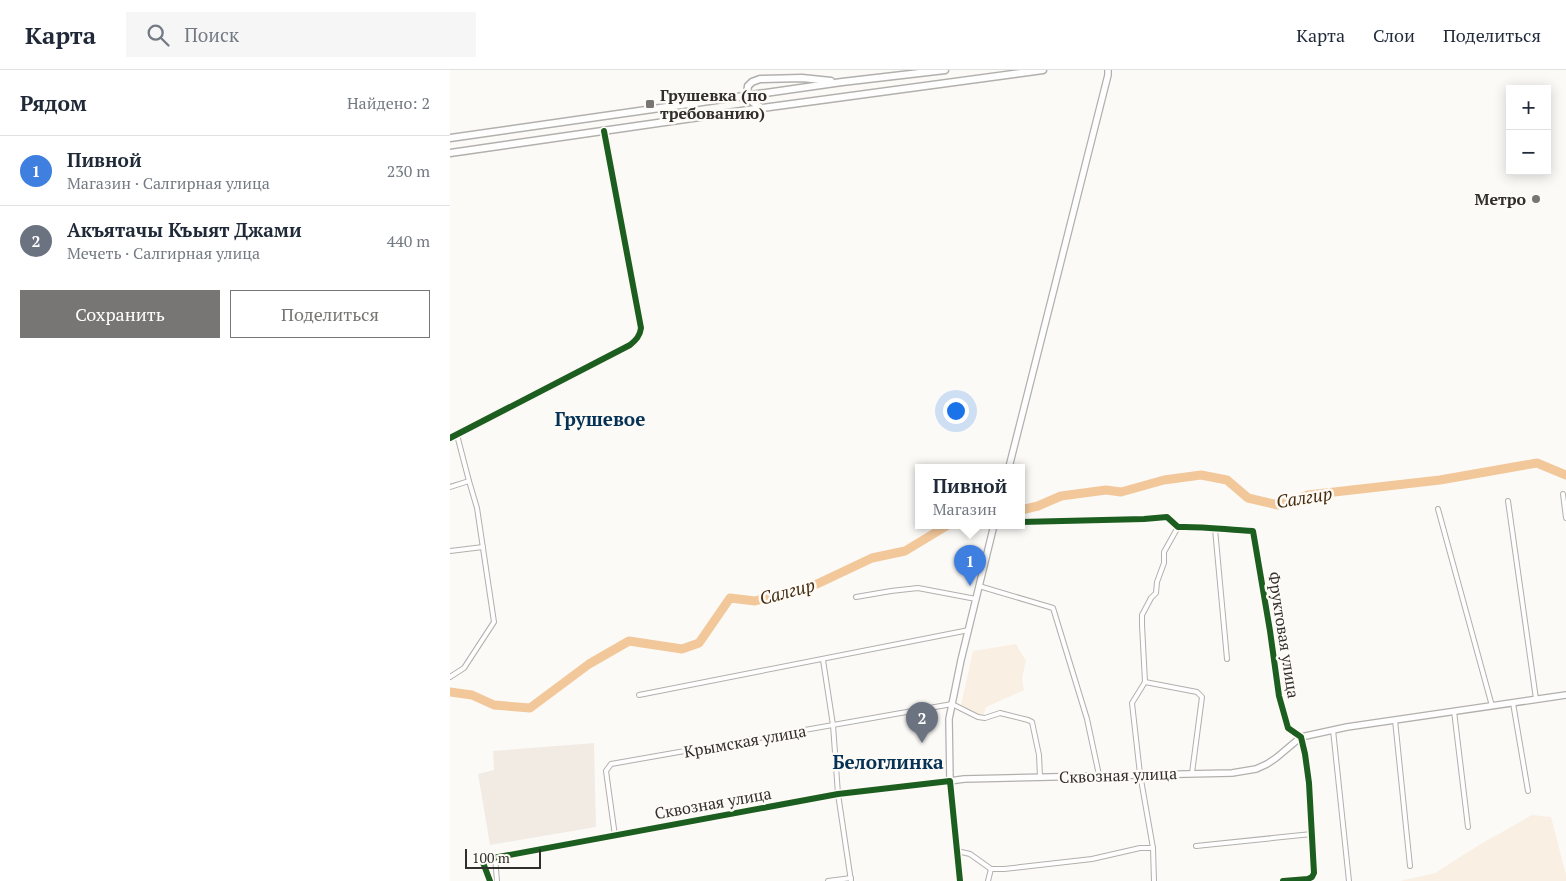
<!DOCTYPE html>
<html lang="ru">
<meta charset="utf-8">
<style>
body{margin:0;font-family:"PT Serif",serif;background:#f6f6f7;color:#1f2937}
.controls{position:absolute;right:15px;top:15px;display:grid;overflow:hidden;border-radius:0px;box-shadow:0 2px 12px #0003}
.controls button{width:45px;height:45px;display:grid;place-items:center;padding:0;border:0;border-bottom:1px solid #e0e1e3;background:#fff;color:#1f2937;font:25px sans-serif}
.scale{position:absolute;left:15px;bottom:12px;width:76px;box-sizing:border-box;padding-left:5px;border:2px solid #302f2d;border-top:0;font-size:14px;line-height:18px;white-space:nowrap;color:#302f2d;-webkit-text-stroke:4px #fefaf5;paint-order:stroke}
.you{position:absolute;left:505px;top:340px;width:18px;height:18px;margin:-12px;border:4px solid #fff;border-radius:50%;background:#1a73e8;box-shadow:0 0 0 8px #1a73e833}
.badge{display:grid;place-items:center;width:32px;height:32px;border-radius:50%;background:#777674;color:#fff;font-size:16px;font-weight:700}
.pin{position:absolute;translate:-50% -41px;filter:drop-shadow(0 1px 2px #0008)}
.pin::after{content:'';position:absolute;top:26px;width:18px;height:15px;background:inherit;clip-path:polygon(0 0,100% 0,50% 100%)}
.popup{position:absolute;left:465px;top:394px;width:110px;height:65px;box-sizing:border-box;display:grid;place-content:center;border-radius:0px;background:#fff;filter:drop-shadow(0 1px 4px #0005);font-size:16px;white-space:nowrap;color:#747a83}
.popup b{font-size:19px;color:#1f2937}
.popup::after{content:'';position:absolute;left:50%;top:100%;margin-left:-10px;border:10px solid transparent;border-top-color:#fff}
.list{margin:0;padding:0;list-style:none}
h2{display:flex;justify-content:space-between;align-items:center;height:65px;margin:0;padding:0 20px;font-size:21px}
h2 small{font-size:16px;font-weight:400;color:#747a83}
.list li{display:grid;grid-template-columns:32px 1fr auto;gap:15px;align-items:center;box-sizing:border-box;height:70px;padding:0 20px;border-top:1px solid #e0e1e3}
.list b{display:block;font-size:19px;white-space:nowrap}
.list p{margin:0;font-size:16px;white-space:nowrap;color:#747a83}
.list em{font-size:16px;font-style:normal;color:#747a83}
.actions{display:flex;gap:10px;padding:15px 20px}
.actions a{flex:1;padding:11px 0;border:1px solid #777674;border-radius:0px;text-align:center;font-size:18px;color:#777674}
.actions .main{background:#777674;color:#fff}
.icon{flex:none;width:28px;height:28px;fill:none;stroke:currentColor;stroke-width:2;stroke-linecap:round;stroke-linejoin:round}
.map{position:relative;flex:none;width:1116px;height:811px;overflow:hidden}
header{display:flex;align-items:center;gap:30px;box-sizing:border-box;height:70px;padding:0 25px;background:#fff;border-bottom:1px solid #e0e1e3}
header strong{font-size:24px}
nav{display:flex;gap:28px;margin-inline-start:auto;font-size:18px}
.search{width:350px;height:45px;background:#f6f6f7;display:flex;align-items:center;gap:12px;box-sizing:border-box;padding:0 18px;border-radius:0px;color:#747a83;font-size:19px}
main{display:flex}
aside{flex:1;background:#fff}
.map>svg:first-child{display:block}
.built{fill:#f2ebe4}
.green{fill:#faefe3}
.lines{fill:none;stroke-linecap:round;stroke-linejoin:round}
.river{stroke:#f2c89b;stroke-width:9}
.street-casing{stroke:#b1b0ad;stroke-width:6}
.secondary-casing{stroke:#b1b0ad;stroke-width:8}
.primary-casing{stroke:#b1b0ad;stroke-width:9}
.street{stroke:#fffefe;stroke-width:4}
.secondary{stroke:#fffefe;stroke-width:5.5}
.primary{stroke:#fffefe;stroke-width:6}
.cycleway-casing{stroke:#fefaf5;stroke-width:9}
.cycleway{stroke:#1b5e20;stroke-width:6}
.poi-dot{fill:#777674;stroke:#fefaf5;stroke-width:2}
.labels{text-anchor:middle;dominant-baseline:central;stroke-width:5;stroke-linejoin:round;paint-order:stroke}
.poi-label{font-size:16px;font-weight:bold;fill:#302f2d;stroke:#fefaf5;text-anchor:start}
.street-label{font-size:16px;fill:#302f2d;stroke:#fefaf5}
.water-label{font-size:18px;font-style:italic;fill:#442d11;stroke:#fefaf5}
.quarter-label{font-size:19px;font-weight:bold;fill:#043257;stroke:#fefaf5}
</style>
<header>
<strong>Карта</strong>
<div class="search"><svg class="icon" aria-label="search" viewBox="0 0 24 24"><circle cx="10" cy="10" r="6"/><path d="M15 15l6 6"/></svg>Поиск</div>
<nav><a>Карта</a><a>Слои</a><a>Поделиться</a></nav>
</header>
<main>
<aside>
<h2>Рядом<small>Найдено: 2</small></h2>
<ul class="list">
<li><span class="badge" style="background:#3f7fe0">1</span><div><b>Пивной</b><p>Магазин · Салгирная улица</p></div><em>230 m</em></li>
<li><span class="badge" style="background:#6b7280">2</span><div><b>Акъятачы Къыят Джами</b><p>Мечеть · Салгирная улица</p></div><em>440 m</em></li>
</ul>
<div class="actions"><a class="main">Сохранить</a><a>Поделиться</a></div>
</aside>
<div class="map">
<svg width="1116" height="811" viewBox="0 0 1116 811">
<rect width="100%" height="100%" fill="#fcfaf7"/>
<polygon class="built" points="144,673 146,757 40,775 28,704 44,700 43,681"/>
<g class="green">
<polygon points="566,574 576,591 572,608 574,620 536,637 534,644 529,645 511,635 523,581"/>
<polygon points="1082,745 1101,747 1116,804 1116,811 950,811 985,803 1029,775"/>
</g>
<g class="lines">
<g class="river">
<polyline points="571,440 588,436 611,426 656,420 671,422 714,410 751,405 777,410 798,428 828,435 858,425 990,410 1087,393 1116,405"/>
<polyline points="0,622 22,625 44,635 80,638 139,594 179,571 232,579 249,573 280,528 305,531 367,514 422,488 455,481 498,455"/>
</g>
<g class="street-casing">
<g id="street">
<polyline points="0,417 19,411"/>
<polyline points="1113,424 1116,448"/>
<polyline points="1058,431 1086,629"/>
<polyline points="988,439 1042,636"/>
<path d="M 571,452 L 694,449 L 717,447 L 728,457 C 753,456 778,460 803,461 L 820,561 L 829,626 L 838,658 L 851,667 L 855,684 L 859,713 L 864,803 L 862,807 L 858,809 L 833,811"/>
<polyline points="765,459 777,589"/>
<polyline points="0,481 33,477"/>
<polyline points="529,516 603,538 637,649 649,705"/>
<polyline points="406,527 441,521 468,518 526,529"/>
<polyline points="373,590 383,655 388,724 401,811"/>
<polyline points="0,607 14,598 44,552 27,438 19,411 7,365"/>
<polyline points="695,612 747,622 752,627 742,703"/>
<polyline points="189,625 519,560"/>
<polyline points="1063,633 1078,721"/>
<polyline points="1004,641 1018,757"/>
<polyline points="945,650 960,796"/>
<polyline points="883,660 899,811"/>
<polyline points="165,766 156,701 161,694 502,634 528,647 535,648 550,643 578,650 582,652 589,685 590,707"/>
<polyline points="746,776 862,764"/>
<polyline points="507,781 520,784 541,799 554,799 642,789 690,778 703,778"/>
<polyline points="45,787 47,811"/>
<polyline points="40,811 32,790 388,724 500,711 510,811"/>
<polyline points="378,811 401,808"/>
<polyline points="538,811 541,799"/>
<polyline points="704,811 703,778 690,704 682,633 695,612 692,555 692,545 701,528 706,523 707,512 714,493 714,482 728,457"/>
</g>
</g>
<g class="secondary-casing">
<g id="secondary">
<path d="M 0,368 L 180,275 C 186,270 190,266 191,258 L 154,61"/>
<polyline points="559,397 658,5 658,0"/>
<polyline points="544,455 511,590 499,649 500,711 514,709 782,703 806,699 817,694 826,688 851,667 897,657 1116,625"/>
</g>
</g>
<g class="primary-casing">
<g id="primary">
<path d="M 312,38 C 302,33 296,28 298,16 L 302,12 L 310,9 L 352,8 L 381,11"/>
<polyline points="0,68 392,12 495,0"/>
<polyline points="0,83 312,38 593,0"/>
</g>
</g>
<use href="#street" class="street"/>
<use href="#secondary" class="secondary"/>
<use href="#primary" class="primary"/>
<g class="cycleway-casing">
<g id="cycleway">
<path d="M 0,368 L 180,275 C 186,270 190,266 191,258 L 154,61"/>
<path d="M 571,452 L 694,449 L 717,447 L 728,457 C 753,456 778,460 803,461 L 820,561 L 829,626 L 838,658 L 851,667 L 855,684 L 859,713 L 864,803 L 862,807 L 858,809 L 833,811"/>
<polyline points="40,811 32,790 388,724 500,711 510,811"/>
</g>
</g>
<use href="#cycleway" class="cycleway"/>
</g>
<g class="poi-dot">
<rect x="195" y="29" width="10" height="10" rx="2.5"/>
<circle cx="1086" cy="129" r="5"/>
</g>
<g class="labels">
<g class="poi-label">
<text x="210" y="25">Грушевка (по<tspan x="210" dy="18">требованию)</tspan></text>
<text x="1076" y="129" text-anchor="end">Метро</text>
</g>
<g class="street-label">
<text transform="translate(834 565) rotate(81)">Фруктовая улица</text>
<text transform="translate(295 671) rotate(-10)">Крымская улица</text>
<text transform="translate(668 705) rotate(-2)">Сквозная улица</text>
<text transform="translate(263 733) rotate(-10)">Сквозная улица</text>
</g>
<g class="water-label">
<text transform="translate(854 427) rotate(-9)">Салгир</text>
<text transform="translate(337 521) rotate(-15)">Салгир</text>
</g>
<g class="quarter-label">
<text x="150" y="348">Грушевое</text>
<text x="438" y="691">Белоглинка</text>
</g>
</g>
</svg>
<div class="controls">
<button>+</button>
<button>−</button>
</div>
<div class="scale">100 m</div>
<div class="you"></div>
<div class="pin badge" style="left:520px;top:516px;background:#3f7fe0">1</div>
<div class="popup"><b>Пивной</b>Магазин</div>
<div class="pin badge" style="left:472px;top:673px;background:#6b7280">2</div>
</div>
</main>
